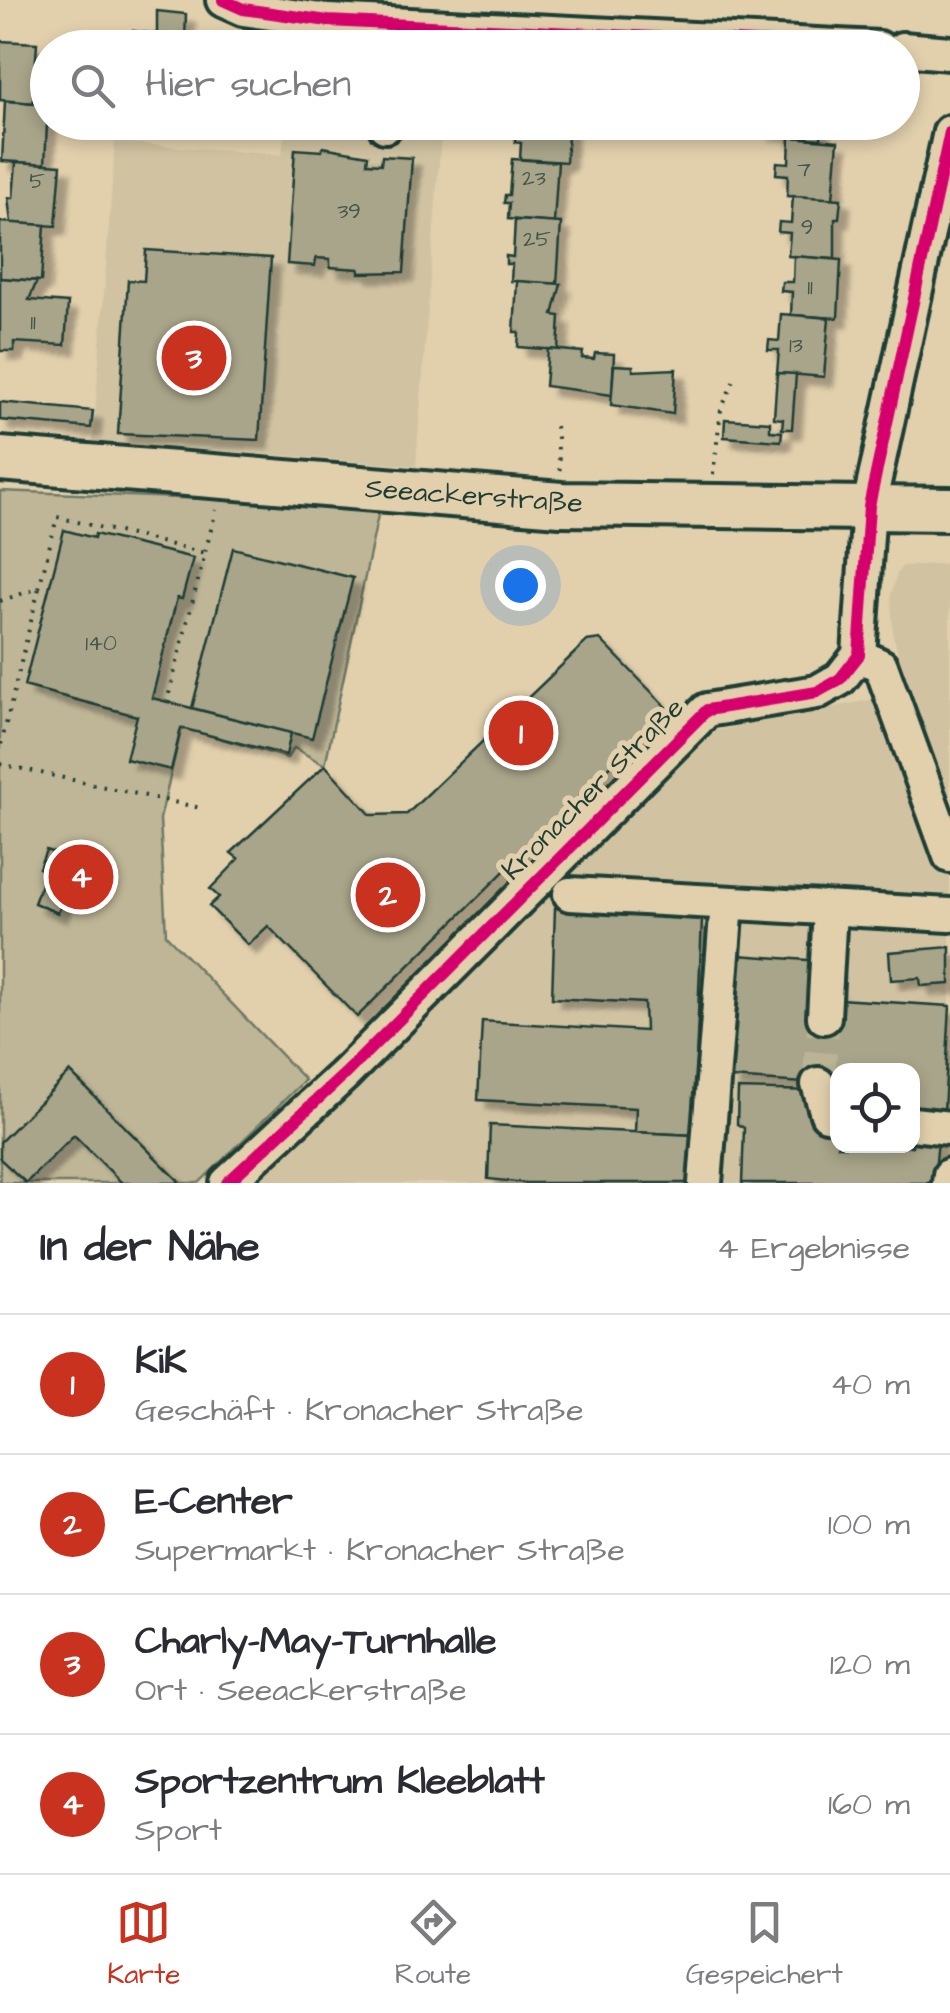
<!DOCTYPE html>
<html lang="de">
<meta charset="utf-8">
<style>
body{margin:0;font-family:"Architects Daughter",sans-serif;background:#f7f7f7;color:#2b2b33}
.controls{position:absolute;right:30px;bottom:30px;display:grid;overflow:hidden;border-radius:20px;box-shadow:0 5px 15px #0003}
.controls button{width:90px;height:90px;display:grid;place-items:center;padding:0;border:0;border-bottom:2px solid #e1e1e2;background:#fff;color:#2b2b33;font:50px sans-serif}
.you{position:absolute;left:520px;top:585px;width:35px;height:35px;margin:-25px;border:8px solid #fff;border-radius:50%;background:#1a73e8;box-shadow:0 0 0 15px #1a73e833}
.badge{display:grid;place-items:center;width:65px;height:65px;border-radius:50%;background:#c8321e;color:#fff;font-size:32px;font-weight:700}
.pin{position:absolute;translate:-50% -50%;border:5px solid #fff;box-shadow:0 2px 10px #0006}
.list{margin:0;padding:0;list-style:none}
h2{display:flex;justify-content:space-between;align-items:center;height:130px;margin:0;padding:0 40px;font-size:42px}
h2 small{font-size:32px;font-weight:400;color:#7c7c81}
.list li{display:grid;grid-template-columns:65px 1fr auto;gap:30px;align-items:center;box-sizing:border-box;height:140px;padding:0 40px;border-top:2px solid #e1e1e2}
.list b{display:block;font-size:38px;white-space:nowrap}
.list p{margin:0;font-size:32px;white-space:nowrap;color:#7c7c81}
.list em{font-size:32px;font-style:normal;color:#7c7c81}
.icon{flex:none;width:55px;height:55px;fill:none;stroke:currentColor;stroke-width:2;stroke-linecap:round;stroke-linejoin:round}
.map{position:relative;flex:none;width:950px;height:1183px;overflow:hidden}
.search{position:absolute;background:#fff;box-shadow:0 5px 15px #0003;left:30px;right:30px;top:30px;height:110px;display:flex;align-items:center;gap:25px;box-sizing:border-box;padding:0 35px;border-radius:55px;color:#7c7c81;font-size:38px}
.sheet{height:690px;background:#fff}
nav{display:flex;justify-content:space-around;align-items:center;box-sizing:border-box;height:140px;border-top:2px solid #e1e1e2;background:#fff;font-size:28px;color:#7c7c81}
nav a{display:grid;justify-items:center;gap:5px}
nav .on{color:#c8321e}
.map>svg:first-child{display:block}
.built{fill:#d1c3a2;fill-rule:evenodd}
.green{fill:#bfb697;stroke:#6f7a66;stroke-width:2.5}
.building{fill:#a9a58a;stroke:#1f3d34;stroke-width:2.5;filter:url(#shadow)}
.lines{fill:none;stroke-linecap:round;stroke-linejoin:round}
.minor-tunnel{stroke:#bbb395;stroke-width:32;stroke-dasharray:32 16;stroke-linecap:butt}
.minor-casing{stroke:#1f3d34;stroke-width:40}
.major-casing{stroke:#1f3d34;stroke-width:50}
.path{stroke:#1f3d34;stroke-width:4;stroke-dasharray:2.5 8;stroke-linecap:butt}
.minor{stroke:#e2d0ad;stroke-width:32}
.major{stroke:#e2d0ad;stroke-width:42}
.cycleway-casing{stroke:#e2d0ad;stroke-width:19}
.cycleway{stroke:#d6006c;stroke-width:12}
.labels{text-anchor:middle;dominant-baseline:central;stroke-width:10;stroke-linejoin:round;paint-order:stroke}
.number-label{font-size:22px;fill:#42574a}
.street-label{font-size:28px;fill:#1f3d34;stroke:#e2d0ad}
</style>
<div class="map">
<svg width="950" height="1183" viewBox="0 0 950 1183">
<defs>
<filter id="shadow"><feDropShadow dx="9" dy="9" stdDeviation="2.5" flood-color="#0004"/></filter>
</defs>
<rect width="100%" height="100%" fill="#e2d0ad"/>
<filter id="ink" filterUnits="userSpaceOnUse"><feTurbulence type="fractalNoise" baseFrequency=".01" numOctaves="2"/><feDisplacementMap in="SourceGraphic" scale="20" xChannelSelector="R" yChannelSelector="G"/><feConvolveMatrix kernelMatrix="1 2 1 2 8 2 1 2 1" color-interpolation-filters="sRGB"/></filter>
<g filter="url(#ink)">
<g class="built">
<polygon points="285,123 442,123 416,466 93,441 115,142 282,155"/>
<path d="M 950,563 L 950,1183 L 256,1183 L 713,731 L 909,692 L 893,635 L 891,595 L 897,573 L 902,566 ZM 838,1070 L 912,1070 L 912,1146 L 838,1146 Z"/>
</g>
<polygon class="green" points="0,491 380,506 325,765 294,748 287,758 182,727 160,819 166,935 305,1080 199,1183 0,1183"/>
<g class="building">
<polygon points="157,11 186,14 185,39 228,43 227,48 132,48 133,31 157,34"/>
<polygon points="0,41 37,43 33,103 0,100"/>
<polygon points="5,101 48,104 45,164 2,161"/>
<polygon points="523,122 569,122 566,162 520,159 521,143 515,142 515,136 522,136"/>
<polygon points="761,122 822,123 821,139 778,136 779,131 761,130"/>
<polygon points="790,137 838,141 833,199 787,196 788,175 776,174 777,162 789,163"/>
<polygon points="323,147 368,155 367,163 381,164 382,156 412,158 404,272 359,273 359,269 330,267 330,259 316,258 315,266 287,264 295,149 322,151"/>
<polygon points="512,159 558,162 554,223 508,219 509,203 504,203 505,195 509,195"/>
<polygon points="16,162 61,165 56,226 11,223 8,198 13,198"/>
<polygon points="793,196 841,199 839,218 835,218 835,259 788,256 790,233 778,232 779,222 791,223"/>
<polygon points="515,220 561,223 557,284 511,281 512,264 506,264 506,256 513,257"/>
<polygon points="0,222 45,225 41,281 0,278"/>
<polygon points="146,250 271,258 259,440 118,434 128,280 144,281"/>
<polygon points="794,256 841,260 838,318 791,315 792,292 781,291 782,282 793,282"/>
<polygon points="0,278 37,281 29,300 68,303 65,345 14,342 14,351 0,351"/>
<polygon points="517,281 561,284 553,315 560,316 558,350 518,347 519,332 514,332"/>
<polygon points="781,314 829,318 824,377 777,373 779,350 768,350 769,340 779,341"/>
<polygon points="548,349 583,352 582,358 594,359 595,353 614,354 612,395 545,386"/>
<polygon points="614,365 633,366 633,371 676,369 673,414 611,405"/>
<polygon points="777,373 796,374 792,429 782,429 783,419 774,418"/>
<polygon points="0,402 93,411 91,428 0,420"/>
<polygon points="725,419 770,422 770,431 782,432 781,441 724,437"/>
<polygon points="64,530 94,538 95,534 193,558 182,599 177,598 152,698 291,733 286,755 181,728 171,770 126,759 137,716 24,686"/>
<polygon points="233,548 353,578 312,738 192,708"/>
<polygon points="600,639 668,709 357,1017 268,926 248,945 209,906 219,897 210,889 239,859 231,853 325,765 371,815 407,814 587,641"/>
<polygon points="46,850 77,862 58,913 34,903 46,871 39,868"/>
<polygon points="555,908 702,919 693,1135 635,1132 636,1108 478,1100 482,1021 645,1031 644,1003 552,998"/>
<polygon points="950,947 950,984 921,986 920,978 891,980 889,952"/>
<polygon points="738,955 821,961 839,999 950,1006 944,1111 912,1109 912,1070 838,1070 838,1103 834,1085 731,1078"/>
<polygon points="70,1072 179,1181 177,1183 122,1183 74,1135 26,1183 0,1159 0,1142"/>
<polygon points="738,1089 814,1091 814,1123 838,1124 838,1146 912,1146 912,1128 939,1129 934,1183 742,1183 744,1128 737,1124"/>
<polygon points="490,1125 693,1135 691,1183 526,1183 488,1179"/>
</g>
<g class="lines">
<polyline class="minor-tunnel" points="818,1084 824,1017"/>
<g class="minor-casing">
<g id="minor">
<polyline points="223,0 243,9 328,21 879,48"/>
<polyline points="902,49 950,53"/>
<polyline points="385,126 385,122"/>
<polyline points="859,655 881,666 950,856"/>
<polyline points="570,894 950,915"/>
<polyline points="824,1017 830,909"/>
<polyline points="818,1084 827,1114 838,1115"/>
<polyline points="912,1124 950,1128"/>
<polyline points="227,1183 346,1073 707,710 817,692 840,679 859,655 869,506 950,132"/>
<polyline points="705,1183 727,903"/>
<polyline points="949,1183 950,1175"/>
</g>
</g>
<g class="major-casing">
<polyline id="major" points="0,459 561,504 950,509"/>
</g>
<g class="path">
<polyline points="556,426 560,474"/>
<polyline points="713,475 721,410 736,375"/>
<polyline points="39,588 57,517 205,553"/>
<polyline points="0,601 39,588 0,749"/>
<polyline points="169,694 216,510"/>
<polyline points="0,764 205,809"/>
</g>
<use href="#minor" class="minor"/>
<use href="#major" class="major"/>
<g class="cycleway-casing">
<g id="cycleway">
<polyline points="223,0 243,9 328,21 879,48"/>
<polyline points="227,1183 346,1073 707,710 817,692 840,679 859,655 869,506 950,132"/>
</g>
</g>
<use href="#cycleway" class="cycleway"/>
</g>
</g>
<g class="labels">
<g class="number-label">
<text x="804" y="169">7</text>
<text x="534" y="178">23</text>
<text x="37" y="181">5</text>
<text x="349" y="211">39</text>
<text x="807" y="227">9</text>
<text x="537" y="239">25</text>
<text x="810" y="287">11</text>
<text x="33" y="322">11</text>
<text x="796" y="345">13</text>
<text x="101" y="643">140</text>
</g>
<g class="street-label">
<text transform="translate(474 496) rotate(4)">Seeackerstraße</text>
<text transform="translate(593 789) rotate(-45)">Kronacher Straße</text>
</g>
</g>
</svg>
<div class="controls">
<button><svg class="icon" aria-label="locate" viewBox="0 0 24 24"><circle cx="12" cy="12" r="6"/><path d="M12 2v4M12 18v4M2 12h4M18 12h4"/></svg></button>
</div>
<div class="you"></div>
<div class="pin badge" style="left:521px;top:733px">1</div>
<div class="pin badge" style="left:388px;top:895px">2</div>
<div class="pin badge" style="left:194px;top:358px">3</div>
<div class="pin badge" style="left:81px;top:877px">4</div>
<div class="search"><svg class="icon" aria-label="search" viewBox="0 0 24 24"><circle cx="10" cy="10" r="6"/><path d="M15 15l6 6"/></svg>Hier suchen</div>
</div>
<section class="sheet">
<h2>In der Nähe<small>4 Ergebnisse</small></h2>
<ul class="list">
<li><span class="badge">1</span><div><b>KiK</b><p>Geschäft · Kronacher Straße</p></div><em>40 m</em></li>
<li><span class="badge">2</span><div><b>E-Center</b><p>Supermarkt · Kronacher Straße</p></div><em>100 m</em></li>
<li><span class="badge">3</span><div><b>Charly-May-Turnhalle</b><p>Ort · Seeackerstraße</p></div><em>120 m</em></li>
<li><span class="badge">4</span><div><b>Sportzentrum Kleeblatt</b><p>Sport</p></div><em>160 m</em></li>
</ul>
</section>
<nav>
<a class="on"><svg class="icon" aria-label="map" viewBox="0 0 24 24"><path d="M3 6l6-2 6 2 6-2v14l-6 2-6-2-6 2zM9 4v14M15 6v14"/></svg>Karte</a>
<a><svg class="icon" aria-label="directions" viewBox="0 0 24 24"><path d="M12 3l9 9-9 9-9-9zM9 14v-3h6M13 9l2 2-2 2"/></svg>Route</a>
<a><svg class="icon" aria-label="saved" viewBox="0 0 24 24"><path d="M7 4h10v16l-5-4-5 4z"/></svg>Gespeichert</a>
</nav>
